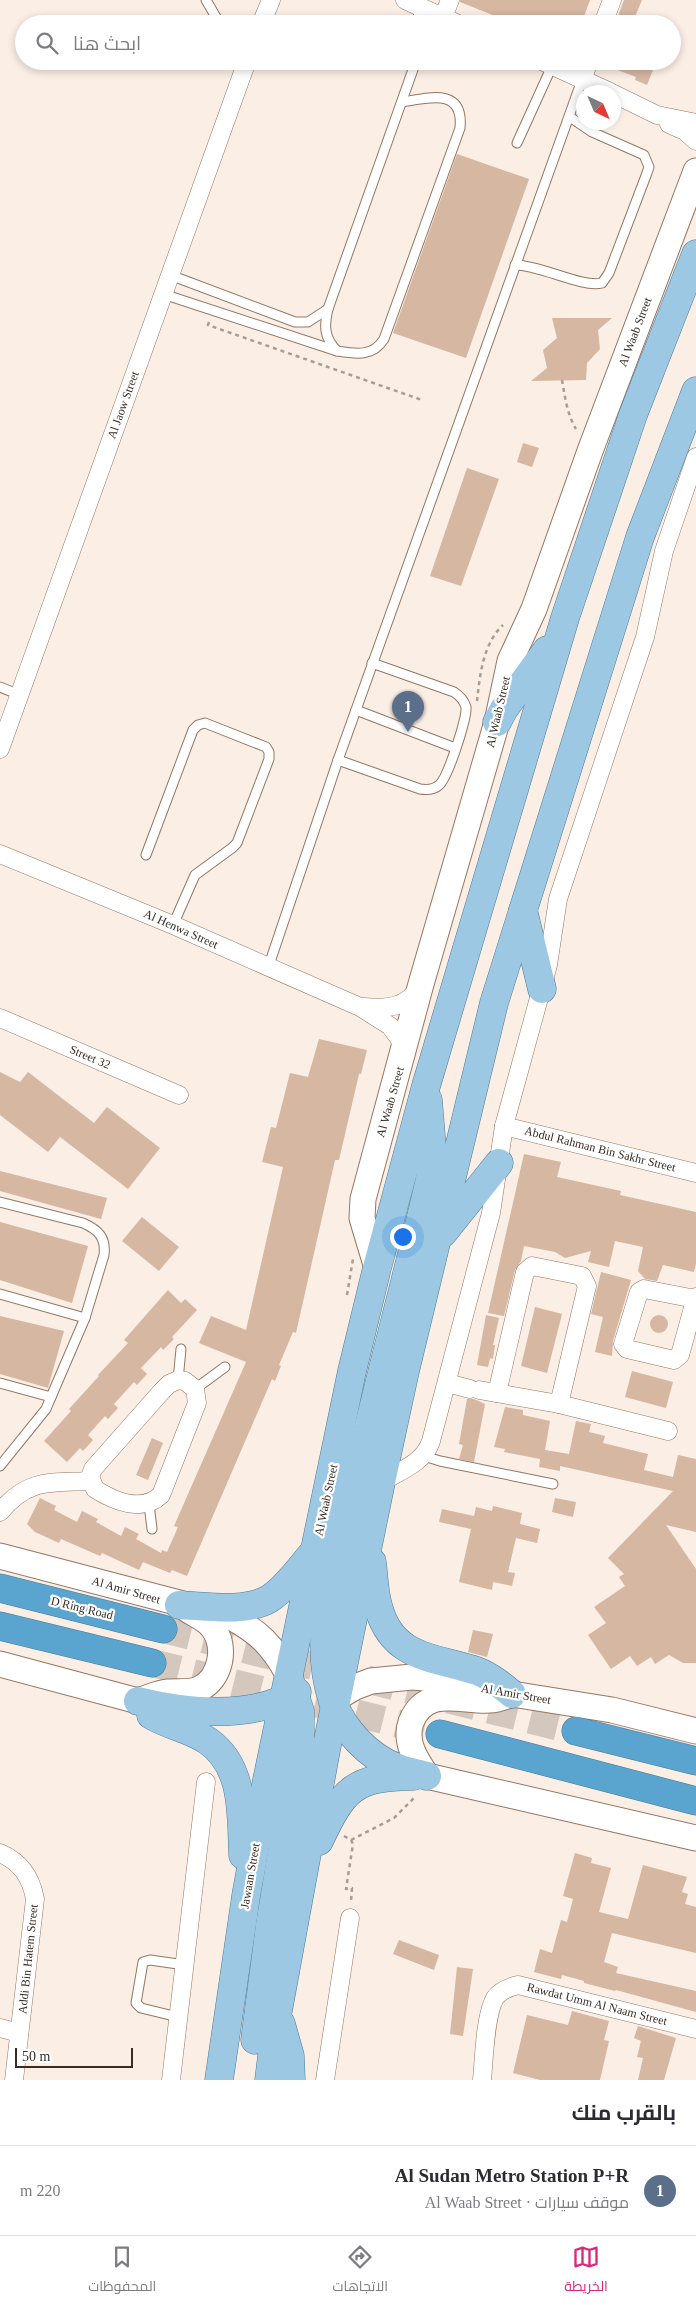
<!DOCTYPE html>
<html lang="ar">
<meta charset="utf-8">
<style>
body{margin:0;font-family:"Times New Roman",Cairo,serif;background:#f2f2f3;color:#2b2b33;direction:rtl}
.compass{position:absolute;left:576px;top:85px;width:45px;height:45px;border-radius:50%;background:#fff;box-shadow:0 2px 8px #0003;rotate:136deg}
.scale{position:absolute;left:15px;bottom:12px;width:118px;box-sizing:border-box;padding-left:5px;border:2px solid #372b23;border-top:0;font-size:14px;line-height:18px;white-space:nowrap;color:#372b23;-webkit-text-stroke:4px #fff;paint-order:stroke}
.you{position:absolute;left:402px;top:1236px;width:18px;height:18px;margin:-12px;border:4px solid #fff;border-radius:50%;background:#1a73e8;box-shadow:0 0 0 8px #1a73e833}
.badge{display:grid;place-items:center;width:32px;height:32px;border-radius:50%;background:#db2777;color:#fff;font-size:16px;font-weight:700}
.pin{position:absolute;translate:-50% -41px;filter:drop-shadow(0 1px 2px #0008)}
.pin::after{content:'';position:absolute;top:26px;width:18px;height:15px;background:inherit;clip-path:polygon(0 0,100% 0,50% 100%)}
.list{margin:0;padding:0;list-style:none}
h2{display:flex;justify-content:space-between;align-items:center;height:65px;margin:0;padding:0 20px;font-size:21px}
h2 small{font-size:16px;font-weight:400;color:#7c7c81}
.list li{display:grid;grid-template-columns:32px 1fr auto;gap:15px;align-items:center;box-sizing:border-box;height:90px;padding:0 20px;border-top:1px solid #e1e1e2}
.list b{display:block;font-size:19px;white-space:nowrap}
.list p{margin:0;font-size:16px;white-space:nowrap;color:#7c7c81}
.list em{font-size:16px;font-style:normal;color:#7c7c81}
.icon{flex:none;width:28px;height:28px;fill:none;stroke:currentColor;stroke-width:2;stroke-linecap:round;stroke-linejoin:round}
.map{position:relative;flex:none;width:696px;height:2080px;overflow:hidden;direction:ltr}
.search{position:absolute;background:#fff;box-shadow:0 2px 8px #0003;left:15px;right:15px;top:15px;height:55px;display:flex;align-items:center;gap:12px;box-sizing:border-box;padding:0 18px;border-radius:28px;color:#7c7c81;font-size:19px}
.sheet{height:155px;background:#fff}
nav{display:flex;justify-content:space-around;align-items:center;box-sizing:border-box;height:70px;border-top:1px solid #e1e1e2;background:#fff;font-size:14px;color:#7c7c81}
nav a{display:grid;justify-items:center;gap:2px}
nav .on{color:#db2777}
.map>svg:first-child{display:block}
.building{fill:#d5b7a2}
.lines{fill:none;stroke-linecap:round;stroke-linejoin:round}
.highway-tunnel{stroke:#d3c7be;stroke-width:28;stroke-dasharray:28 14;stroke-linecap:butt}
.lane-casing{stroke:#937763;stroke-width:11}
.street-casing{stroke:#937763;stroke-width:19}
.secondary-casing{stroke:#937763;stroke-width:27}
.primary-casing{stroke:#4e7a93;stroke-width:29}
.highway-casing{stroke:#4e7a93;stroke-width:29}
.path{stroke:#a89c93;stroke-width:2.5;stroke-dasharray:4 4;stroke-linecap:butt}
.lane{stroke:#fff;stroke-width:9}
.street{stroke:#fff;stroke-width:18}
.secondary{stroke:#fff;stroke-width:25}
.primary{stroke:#9cc8e3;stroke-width:28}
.highway{stroke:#5aa4d0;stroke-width:28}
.labels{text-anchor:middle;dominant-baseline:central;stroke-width:4.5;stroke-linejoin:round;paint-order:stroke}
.street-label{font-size:12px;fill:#372b23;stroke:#fff}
</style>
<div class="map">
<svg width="696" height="2080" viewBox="0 0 696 2080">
<rect width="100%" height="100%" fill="#faeee5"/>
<g class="building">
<polygon points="460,0 590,0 582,22 567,16 564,24 515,24 460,2"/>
<polygon points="624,0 642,0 632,24 615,24"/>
<polygon points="599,61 628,61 653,70 647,85 635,80 636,77 599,63"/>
<polygon points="457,154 529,179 466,358 393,333"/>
<polygon points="552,318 612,318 598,330 600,349 587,363 586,380 531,381 547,368 543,350 557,338"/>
<polygon points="523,443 539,448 532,467 517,462"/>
<polygon points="467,468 499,479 461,586 430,576"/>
<polygon points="319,1039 367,1050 361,1074 359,1074 339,1160 335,1160 296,1333 293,1332 279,1365 281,1366 275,1381 272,1379 187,1576 172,1570 170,1573 143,1562 139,1570 102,1553 100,1556 61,1539 59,1543 35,1532 27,1524 40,1498 56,1506 54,1510 77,1522 82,1511 98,1519 96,1522 121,1536 125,1527 139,1534 136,1539 161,1553 162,1550 167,1552 178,1527 174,1526 246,1362 199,1343 211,1316 246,1330 283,1167 262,1162 271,1127 276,1128 290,1073 308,1077"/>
<polygon points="0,1072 20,1082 28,1072 94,1123 107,1107 160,1148 128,1189 60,1137 48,1152 0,1115"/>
<polygon points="524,1154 561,1162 557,1177 621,1191 620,1195 696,1212 696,1263 694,1272 663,1265 657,1281 645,1279 638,1271 643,1247 615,1241 609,1267 588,1262 591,1251 565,1258 555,1252 524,1246 521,1261 515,1270 504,1316 488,1313"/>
<polygon points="0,1171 107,1198 101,1219 0,1191"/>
<polygon points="142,1217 179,1247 159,1271 122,1241"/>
<polygon points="0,1222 88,1246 72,1303 0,1280"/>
<polygon points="601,1272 631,1280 613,1341 612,1356 595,1352 603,1317 591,1314"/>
<polygon points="168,1290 181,1303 185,1299 197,1310 172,1337 174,1339 163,1350 161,1347 141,1368 147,1374 137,1385 134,1382 114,1404 118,1408 108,1419 105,1416 88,1435 93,1440 83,1451 80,1448 67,1462 44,1441 71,1411 69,1409 99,1376 98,1375 128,1343 124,1340"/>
<polygon points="535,1307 562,1314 547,1373 521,1366"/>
<polygon points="486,1315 499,1318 493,1345 495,1345 493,1359 490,1358 488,1367 477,1365"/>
<circle cx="659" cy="1324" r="9"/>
<polygon points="0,1316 64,1331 48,1388 0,1374"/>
<polygon points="632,1371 673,1382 666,1408 625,1397"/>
<polygon points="467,1399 474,1399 485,1404 474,1462 459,1459 463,1445 459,1444"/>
<polygon points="505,1407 523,1410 523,1415 550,1421 545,1450 569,1454 576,1421 591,1424 589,1432 605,1436 603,1443 648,1454 644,1470 673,1477 678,1455 696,1459 696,1532 666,1525 696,1569 696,1663 683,1663 669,1655 655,1664 651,1657 637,1666 630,1656 611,1669 588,1635 606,1623 594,1607 625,1586 619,1577 624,1574 608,1558 673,1491 560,1466 560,1471 539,1467 540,1459 504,1452 505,1449 494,1447"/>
<polygon points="152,1438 163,1443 148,1480 136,1475"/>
<polygon points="555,1498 576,1502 573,1517 552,1512"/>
<polygon points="493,1506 522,1513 520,1524 540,1529 537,1543 516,1538 508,1572 515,1573 512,1586 493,1582 492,1590 459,1582 471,1529 439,1522 442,1509 474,1516 476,1507 492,1511"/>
<polygon points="473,1630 493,1634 487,1657 468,1652"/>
<polygon points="575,1853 592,1858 591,1863 611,1868 599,1912 628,1919 643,1865 687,1877 682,1892 688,1894 685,1904 696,1907 696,1953 612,1933 604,1962 618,1967 616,1973 696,1991 696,2012 616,1990 615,1991 584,1983 584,1981 562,1975 561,1979 534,1972 540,1949 552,1953 561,1920 567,1922 573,1899 563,1896"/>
<polygon points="399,1940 439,1955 434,1970 393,1954"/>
<polygon points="457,1967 473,1969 463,2036 450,2034"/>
<polygon points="572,2011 609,2021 604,2040 609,2041 600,2080 540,2080 513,2073 527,2015 568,2025"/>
<polygon points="638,2026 676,2038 664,2080 638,2080 643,2058 637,2057 641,2041 634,2038"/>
</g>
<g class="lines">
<g class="highway-tunnel">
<polyline points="163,1629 576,1731"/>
<polyline points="152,1663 440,1734"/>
</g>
<g class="lane-casing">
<g id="lane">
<polyline points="206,0 220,24"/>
<polyline points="417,5 420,24"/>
<polyline points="517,143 552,66"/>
<path d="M 515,265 C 541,265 581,288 602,283 L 609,273 L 647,173 L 649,167 L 644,155 L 592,132 L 570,117"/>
<polyline points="170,275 295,322 308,322 328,309"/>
<path d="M 163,294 L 337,351 C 356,354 373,357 384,339 L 460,128 C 464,87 428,98 402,102"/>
<path d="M 337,351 C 324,338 324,326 328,309 L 416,61"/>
<polyline points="0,687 20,695"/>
<polyline points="356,710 455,748"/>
<path d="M 338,760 L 420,789 C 427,790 434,790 439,785 C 448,778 467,718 466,707 C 464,700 460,696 454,692 L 372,663"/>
<polyline points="146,855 193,730 198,725 205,723 266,747 269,752 269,759 237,843 232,848 195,875 173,925"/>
<polyline points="268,968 338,760 582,80"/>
<path d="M 0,1202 L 83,1223 C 99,1230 106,1238 104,1255 L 85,1318 L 51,1397 L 46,1409 L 0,1466"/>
<polyline points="0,1294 85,1318"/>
<polyline points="178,1380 181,1349"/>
<polyline points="0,1383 51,1397"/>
<polyline points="195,1389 225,1367"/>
<polyline points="424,1456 440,1461 553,1484"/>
<polyline points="149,1504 152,1529"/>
<polyline points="178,2017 141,2008 136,2003 143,1962 150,1960 185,1965"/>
</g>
</g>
<g class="street-casing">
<g id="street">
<polyline points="405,0 458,24"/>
<polyline points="443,17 450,0"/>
<polyline points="261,24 271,0"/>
<polyline points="603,24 612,0"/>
<polyline points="542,61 610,92"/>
<polyline points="582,80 589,61"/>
<polyline points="614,94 657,115 696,123"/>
<polyline points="669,124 685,131 696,141"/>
<polyline points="0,749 247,61"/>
<polyline points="0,854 173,925 360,1007 390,1026 399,1038 404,1051"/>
<path d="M 364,1007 C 388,1009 406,1008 420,986"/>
<polyline points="0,1018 179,1095"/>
<polyline points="504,1126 696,1173"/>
<polyline points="695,1299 644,1289 639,1292 623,1344 627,1349 674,1360 680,1355 696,1297"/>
<path d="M 178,1380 L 185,1381 L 195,1389 L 197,1403 L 161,1495 C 142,1513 114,1501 95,1489 L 90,1477 L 93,1469 L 162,1391 L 169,1384 Z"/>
<polyline points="447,1383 470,1389"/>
<polyline points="479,1390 559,1404 668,1431"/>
<polyline points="497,1393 525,1272 532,1266 582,1276 587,1286 559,1404"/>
<path d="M 381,1482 C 400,1471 424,1463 431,1441 L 491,1213 L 504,1126 L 548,965 L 558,899 L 645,637 L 664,551 L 696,457"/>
<path d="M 0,1512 C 28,1478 50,1483 91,1481"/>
<path d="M 0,1853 C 21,1862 31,1877 35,1899 L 14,2080"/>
<polyline points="0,2028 19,2033"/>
<polyline points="171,2080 206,1782"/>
<polyline points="325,2080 350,1918"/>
<path d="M 482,2080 C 484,2060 485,2015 495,1998 C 500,1990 510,1987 518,1985 L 696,2029"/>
</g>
</g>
<g class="secondary-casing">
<g id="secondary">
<polyline points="377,1268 362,1218 363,1199 421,984 497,722 510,661 534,609 590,451 696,171"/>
<path d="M 0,1556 L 229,1616 C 259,1632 272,1645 288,1674"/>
<path d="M 0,1664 L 138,1701 C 148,1698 157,1693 168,1692 C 178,1691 190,1693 199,1689 C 221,1679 227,1647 213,1628 C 208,1620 196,1615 188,1610"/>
<path d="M 512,1694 C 505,1697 498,1700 490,1700 C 461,1702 426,1685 411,1722 C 404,1742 416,1760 427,1776 L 696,1838"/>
<polyline points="338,1697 355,1687 371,1681 412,1677 438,1679 512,1694 612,1710 696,1731"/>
</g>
</g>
<g class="primary-casing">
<g id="primary">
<polyline points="497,722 504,709 547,650"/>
<polyline points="523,910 542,989"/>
<polyline points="443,1233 499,1163"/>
<path d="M 372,1562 C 374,1578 374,1594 379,1609 C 393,1659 435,1657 477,1671 C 490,1676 501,1685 512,1694"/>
<path d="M 179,1605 C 206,1606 244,1613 269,1599 C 286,1588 299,1569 312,1554"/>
<path d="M 138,1701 C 186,1713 254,1720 297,1692"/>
<path d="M 151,1715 C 169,1726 191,1729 208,1741 C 245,1767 241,1815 243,1855"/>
<path d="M 427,1776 C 417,1773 407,1772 398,1768 C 370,1758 343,1730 333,1702 C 325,1678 323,1649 325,1624 C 329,1588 341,1552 348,1517 C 372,1403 404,1292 430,1179 L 432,1148 L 428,1100"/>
<path d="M 319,1841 C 344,1788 354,1777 414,1776"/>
<polyline points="281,2024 290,2056 291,2080"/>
<polyline points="255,2040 270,1925 300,1743 300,1711 289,1678"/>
<polyline points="219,2080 246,1896 267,1780 352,1371 377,1268 426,1086 565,618 633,415 696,254"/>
<polyline points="269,2080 277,2016 326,1750 381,1482 405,1371 494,1003 640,537 696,391"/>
</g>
</g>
<g class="highway-casing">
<g id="highway">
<polyline points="0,1588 163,1629"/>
<polyline points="0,1626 152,1663"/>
<polyline points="576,1731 696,1761"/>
<polyline points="440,1734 696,1801"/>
</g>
</g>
<g class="path">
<polyline points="209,322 208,325 422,400"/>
<path d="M 562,380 C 565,397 567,414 576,429"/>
<path d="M 477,701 C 480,674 483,644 503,625"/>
<polyline points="347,1295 353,1259"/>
<polyline points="344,1836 351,1840 353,1844 346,1889 352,1888 351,1901"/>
<polyline points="351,1840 394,1818 415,1797"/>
</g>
<use href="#lane" class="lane"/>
<use href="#street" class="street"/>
<use href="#secondary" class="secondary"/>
<use href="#primary" class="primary"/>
<use href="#highway" class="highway"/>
</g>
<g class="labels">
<g class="street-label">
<text transform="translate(635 332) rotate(-69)">Al Waab Street</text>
<text transform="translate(123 405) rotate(-70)">Al Jaow Street</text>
<text transform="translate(498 712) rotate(-77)">Al Waab Street</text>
<text transform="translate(181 929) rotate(24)">Al Henwa Street</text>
<text transform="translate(90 1057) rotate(23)">Street 32</text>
<text transform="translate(390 1102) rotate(-74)">Al Waab Street</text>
<text transform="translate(600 1149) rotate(14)">Abdul Rahman Bin Sakhr Street</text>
<text transform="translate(326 1500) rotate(-78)">Al Waab Street</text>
<text transform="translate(126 1590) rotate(16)">Al Amir Street</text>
<text transform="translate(82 1608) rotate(14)">D Ring Road</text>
<text transform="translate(516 1694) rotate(10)">Al Amir Street</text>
<text transform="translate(250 1876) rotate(-80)">Jawaan Street</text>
<text transform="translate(28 1959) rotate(-84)">Addi Bin Hatem Street</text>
<text transform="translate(597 2004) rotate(14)">Rawdat Umm Al Naam Street</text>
</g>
</g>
</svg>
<svg class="compass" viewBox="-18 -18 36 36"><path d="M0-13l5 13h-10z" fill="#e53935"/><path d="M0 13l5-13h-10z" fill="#7c7c81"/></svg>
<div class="scale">50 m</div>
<div class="you"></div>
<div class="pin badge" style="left:408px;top:732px;background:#5c6f8a">1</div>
<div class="search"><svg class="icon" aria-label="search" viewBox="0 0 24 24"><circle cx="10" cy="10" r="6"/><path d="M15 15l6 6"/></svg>ابحث هنا</div>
</div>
<section class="sheet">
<h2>بالقرب منك<small></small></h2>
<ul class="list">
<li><span class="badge" style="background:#5c6f8a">1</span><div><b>Al Sudan Metro Station P+R</b><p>موقف سيارات · Al Waab Street</p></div><em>220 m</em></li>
</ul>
</section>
<nav>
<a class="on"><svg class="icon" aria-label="map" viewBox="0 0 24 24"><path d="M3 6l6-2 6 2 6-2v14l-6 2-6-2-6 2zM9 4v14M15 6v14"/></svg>الخريطة</a>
<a><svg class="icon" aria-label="directions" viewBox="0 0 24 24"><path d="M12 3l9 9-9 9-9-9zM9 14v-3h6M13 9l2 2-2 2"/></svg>الاتجاهات</a>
<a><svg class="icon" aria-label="saved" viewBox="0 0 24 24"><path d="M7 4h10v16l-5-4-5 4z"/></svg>المحفوظات</a>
</nav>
